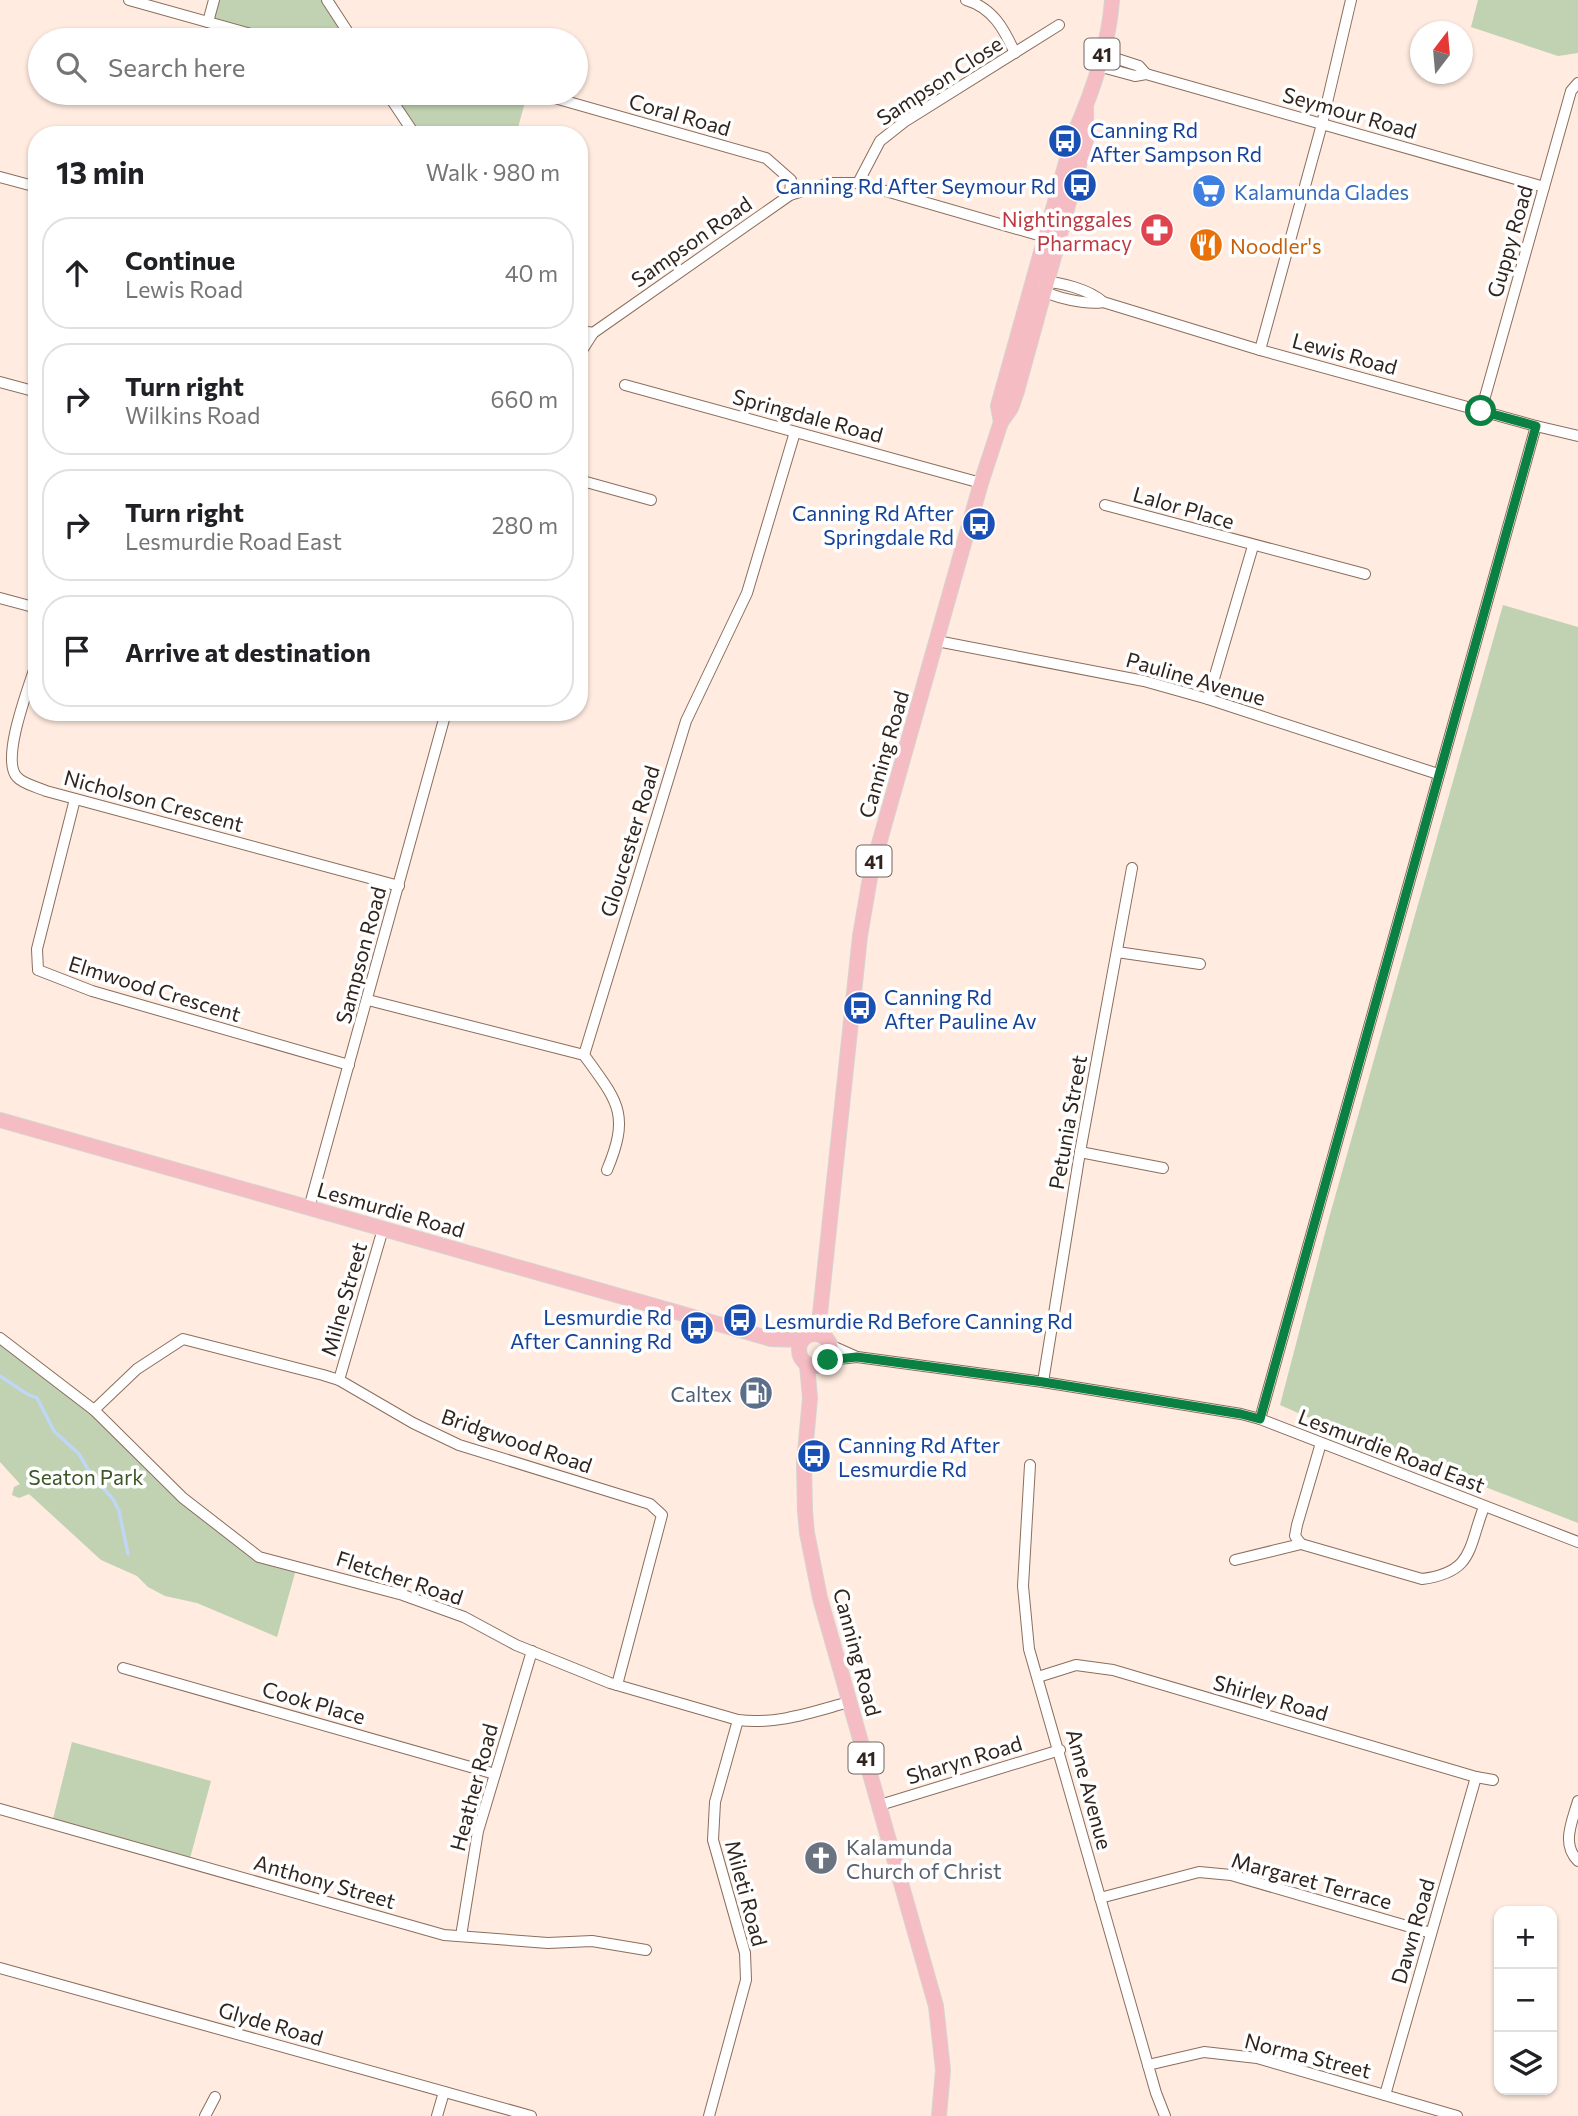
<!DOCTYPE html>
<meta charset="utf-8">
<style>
body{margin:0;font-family:Commissioner,sans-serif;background:#f2f2f2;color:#202124}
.controls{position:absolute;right:21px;bottom:21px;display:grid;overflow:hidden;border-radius:14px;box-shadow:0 2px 5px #0004}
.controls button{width:63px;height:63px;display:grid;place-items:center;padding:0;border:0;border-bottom:2px solid #e0e0e0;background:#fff;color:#202124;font:35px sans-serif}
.compass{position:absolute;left:1410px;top:21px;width:63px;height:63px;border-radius:50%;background:#fff;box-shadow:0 2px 5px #0004;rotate:16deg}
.stop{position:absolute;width:21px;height:21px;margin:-16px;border:5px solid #0b8043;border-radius:50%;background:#fff}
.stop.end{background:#0b8043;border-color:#fff;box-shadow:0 2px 7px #0008}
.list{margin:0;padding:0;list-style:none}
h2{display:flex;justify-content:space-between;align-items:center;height:91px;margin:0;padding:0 28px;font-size:30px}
h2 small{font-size:23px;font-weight:400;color:#757577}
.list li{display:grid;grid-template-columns:46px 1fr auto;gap:21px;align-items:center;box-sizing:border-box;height:112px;margin:0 14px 14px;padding:0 14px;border:2px solid #e0e0e0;border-radius:28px}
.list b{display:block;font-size:26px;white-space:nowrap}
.list p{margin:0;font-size:23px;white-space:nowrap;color:#757577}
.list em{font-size:23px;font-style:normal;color:#757577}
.icon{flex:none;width:38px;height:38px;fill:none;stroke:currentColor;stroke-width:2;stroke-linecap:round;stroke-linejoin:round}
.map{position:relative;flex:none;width:1578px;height:2116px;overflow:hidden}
.search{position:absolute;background:#fff;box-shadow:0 2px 5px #0004;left:28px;top:28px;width:560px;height:77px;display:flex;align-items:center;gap:18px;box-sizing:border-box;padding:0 24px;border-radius:38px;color:#757577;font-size:26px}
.panel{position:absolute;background:#fff;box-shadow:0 2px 5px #0004;left:28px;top:126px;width:560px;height:595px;border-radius:28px}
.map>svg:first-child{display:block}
.green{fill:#c0d2b2}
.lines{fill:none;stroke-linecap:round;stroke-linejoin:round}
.stream{stroke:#bfd6f5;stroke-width:3.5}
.minor-casing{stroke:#8b6e5d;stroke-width:12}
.major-casing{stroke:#d6d3d2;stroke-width:16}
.minor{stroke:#fff;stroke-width:10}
.major{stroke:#f5bcc4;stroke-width:14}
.route{stroke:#0b8043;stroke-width:9}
.labels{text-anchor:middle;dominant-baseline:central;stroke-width:7;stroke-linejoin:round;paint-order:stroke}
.shield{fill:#fff;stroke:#6f6661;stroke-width:2}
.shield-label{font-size:19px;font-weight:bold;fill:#31241d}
.street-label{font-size:21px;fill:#31241d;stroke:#fff}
.transit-label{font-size:21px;fill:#164399;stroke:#fff;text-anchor:start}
.shop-label{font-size:21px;fill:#366cbe;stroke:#fff;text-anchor:start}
.health-label{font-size:21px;fill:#be3a42;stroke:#fff;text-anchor:end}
.food-label{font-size:21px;fill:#c56008;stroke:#fff;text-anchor:start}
.service-label{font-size:21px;fill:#4e5e75;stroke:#fff;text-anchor:end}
.park-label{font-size:21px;fill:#3c5625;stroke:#fff}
.worship-label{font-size:21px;fill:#5b616d;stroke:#fff;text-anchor:start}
</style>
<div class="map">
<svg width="1578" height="2116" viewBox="0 0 1578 2116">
<rect width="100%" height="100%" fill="#ffebdf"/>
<g class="green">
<polygon points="214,0 327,0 353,40 264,40 208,22"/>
<polygon points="1478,0 1578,0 1578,53 1558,56 1471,27"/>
<polygon points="387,93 494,93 525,102 516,135 416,135"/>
<polygon points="1503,605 1578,627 1578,1523 1330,1427 1280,1405 1329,1218"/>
<polygon points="0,1338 94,1410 183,1498 259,1557 297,1566 277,1637 197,1603 165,1596 148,1587 137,1576 101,1560 29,1494 19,1498 12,1495 14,1487 20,1484 0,1462"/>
<polygon points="72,1742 211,1781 189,1862 52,1823"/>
</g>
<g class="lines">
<polyline class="stream" points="0,1376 27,1394 37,1398 54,1431 79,1454 90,1473 113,1499 119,1511 128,1554"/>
<g class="minor-casing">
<g id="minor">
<polyline points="129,0 272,40"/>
<polyline points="327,0 353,40"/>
<path d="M 966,0 C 993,8 1004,29 1015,53"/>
<polyline points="208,22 214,0"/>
<polyline points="1102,54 1139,66 1146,74"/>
<polyline points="1098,66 1135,76 1146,74 1544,187"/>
<polyline points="387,93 415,135"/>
<polyline points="537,93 766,158 791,180 790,195"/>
<polyline points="0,177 37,187"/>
<polyline points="858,183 880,141 904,122 1059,25"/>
<path d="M 1041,282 C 1059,281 1090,290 1103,302 L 1260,350 L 1536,426 L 1578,436"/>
<path d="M 1039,288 C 1052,298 1088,305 1103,302"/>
<polyline points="579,337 589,332 593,333 790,195 829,183 858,183 1052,239"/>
<polyline points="1260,350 1322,124 1351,0"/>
<polyline points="579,355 593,333"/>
<polyline points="0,382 37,392"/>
<polyline points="625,385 981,483"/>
<polyline points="1481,411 1571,91 1578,83"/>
<polyline points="579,480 651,500"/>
<polyline points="1105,505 1365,574"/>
<polyline points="0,598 37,608"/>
<polyline points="937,641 1144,681 1208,699 1438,774"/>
<path d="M 37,661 C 30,684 0,759 17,777 C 23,784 37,787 46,791 L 399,886"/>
<polyline points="1208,699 1253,546"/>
<polyline points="75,799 37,949 38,970 92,991 349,1065"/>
<polyline points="1117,952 1200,964"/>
<polyline points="368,1000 584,1055 686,721 747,593 795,432"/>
<path d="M 584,1055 C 617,1101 631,1113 607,1170"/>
<polyline points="1080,1152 1163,1168"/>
<polyline points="309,1208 446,712"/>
<path d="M 0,1338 L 94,1410 L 183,1498 L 259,1557 L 403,1595 L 464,1617 L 516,1645 L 610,1683 L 738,1720 C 777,1725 812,1712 849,1702"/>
<polyline points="830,1345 857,1357 1043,1382 1241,1414 1260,1419 1578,1542"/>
<polyline points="829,1360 857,1357"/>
<polyline points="339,1380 383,1229"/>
<polyline points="1043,1382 1080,1152 1132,868"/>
<polyline points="94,1410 137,1369 183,1339 323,1375 339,1380 413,1423 459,1445 650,1504 662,1515 617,1685"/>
<polyline points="1260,1419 1536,426"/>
<polyline points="1030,1465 1023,1586 1029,1649 1156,2093 1165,2116"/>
<path d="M 1301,1544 L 1422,1579 C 1474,1572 1468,1548 1484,1507"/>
<polyline points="1235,1560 1301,1544 1295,1536 1297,1525 1321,1443"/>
<polyline points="123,1668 495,1774"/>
<polyline points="1038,1677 1076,1665 1113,1670 1476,1777 1493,1780"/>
<path d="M 1578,1801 C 1572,1822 1561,1844 1578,1861"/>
<polyline points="880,1805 1060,1750"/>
<polyline points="0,1809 444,1935 548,1943 592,1941 646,1950"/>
<polyline points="1100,1898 1199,1872 1231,1875 1431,1933"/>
<polyline points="461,1936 478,1831 532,1651"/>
<polyline points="0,1968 531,2116"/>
<polyline points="1148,2065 1204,2052 1257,2058 1457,2116"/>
<polyline points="1385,2095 1476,1777"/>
<polyline points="205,2116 215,2097"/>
<polyline points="437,2116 444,2092"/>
<polyline points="709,2116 746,1980 745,1953 713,1840 715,1802 738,1720"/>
</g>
</g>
<g class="major-casing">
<g id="major">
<path d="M 1001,422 L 998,406 L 1074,134 C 1092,93 1109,46 1112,0"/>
<polyline points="0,1120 771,1339 801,1340"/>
<circle cx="815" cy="1350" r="16"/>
<polyline points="825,1337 820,1314 860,936 871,872 981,483 1001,422 1011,408 1017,391 1086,140 1086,107"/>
<polyline points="807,1365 810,1398 804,1463 805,1511 807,1533 820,1598 936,2006 943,2070 939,2116"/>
</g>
</g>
<use href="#minor" class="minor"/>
<use href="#major" class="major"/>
</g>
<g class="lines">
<polyline class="route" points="828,1360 857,1357 1043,1382 1241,1414 1260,1419 1536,426 1481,411"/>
</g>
<defs>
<g id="bus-disc" transform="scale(1.75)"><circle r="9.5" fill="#1a4fb4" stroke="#fff"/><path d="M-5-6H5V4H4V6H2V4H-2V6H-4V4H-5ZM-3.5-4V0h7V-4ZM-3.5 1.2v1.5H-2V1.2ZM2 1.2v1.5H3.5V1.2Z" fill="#fff"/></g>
<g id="supermarket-disc" transform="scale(1.75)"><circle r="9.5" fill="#3f7fe0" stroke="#fff"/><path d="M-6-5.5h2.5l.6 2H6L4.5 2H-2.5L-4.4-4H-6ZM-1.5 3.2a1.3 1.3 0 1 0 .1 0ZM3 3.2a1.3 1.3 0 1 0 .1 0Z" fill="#fff"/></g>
<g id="pharmacy-disc" transform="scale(1.75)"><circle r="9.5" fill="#e0444e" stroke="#fff"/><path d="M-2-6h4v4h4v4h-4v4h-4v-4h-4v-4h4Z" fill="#fff"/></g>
<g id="restaurant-disc" transform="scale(1.75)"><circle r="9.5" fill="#e8710a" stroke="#fff"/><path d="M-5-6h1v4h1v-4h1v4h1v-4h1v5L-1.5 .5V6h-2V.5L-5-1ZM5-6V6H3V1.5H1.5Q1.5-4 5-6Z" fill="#fff"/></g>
<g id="fuel-disc" transform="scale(1.75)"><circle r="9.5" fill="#5c6f8a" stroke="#fff"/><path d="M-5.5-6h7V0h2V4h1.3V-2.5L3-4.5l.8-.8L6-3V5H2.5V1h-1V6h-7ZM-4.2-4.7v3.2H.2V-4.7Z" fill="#fff"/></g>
<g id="church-disc" transform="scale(1.75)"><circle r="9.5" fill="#6b7280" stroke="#fff"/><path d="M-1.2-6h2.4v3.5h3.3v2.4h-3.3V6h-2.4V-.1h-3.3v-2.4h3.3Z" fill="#fff"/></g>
</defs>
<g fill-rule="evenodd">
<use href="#bus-disc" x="1065" y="141"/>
<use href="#bus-disc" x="1080" y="185"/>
<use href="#supermarket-disc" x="1209" y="191"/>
<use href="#pharmacy-disc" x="1157" y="230"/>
<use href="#restaurant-disc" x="1206" y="245"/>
<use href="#bus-disc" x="979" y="524"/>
<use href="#bus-disc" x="860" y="1008"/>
<use href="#bus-disc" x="740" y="1320"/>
<use href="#bus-disc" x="697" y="1328"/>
<use href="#fuel-disc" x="756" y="1393"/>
<use href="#bus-disc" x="814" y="1456"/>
<use href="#church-disc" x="821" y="1858"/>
</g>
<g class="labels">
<g class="shield">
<rect x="1084.5" y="38.5" width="35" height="31" rx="5"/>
<rect x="856.5" y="845.5" width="35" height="31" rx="5"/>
<rect x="848.5" y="1742.5" width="35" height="31" rx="5"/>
</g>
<g class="shield-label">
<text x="1102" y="54">41</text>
<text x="874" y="861">41</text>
<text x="866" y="1758">41</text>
</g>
<g class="street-label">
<text transform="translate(939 80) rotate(-33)">Sampson Close</text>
<text transform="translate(1350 112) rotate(16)">Seymour Road</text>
<text transform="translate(680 114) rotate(16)">Coral Road</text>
<text transform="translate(691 241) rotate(-35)">Sampson Road</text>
<text transform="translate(1509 241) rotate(-74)">Guppy Road</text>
<text transform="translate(1345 353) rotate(15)">Lewis Road</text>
<text transform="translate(808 415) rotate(15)">Springdale Road</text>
<text transform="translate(1184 507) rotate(16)">Lalor Place</text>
<text transform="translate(1196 678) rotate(16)">Pauline Avenue</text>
<text transform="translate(883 754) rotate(-74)">Canning Road</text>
<text transform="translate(154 800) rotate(15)">Nicholson Crescent</text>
<text transform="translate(629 841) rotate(-73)">Gloucester Road</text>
<text transform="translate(360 955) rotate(-75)">Sampson Road</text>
<text transform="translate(155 988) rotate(17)">Elmwood Crescent</text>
<text transform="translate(1067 1122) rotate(-80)">Petunia Street</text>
<text transform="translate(391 1209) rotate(16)">Lesmurdie Road</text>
<text transform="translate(343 1299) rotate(-74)">Milne Street</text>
<text transform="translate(517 1440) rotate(19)">Bridgwood Road</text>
<text transform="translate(1392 1450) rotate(21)">Lesmurdie Road East</text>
<text transform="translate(400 1577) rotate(18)">Fletcher Road</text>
<text transform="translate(858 1652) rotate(75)">Canning Road</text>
<text transform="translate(1271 1697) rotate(16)">Shirley Road</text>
<text transform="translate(314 1702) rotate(16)">Cook Place</text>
<text transform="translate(964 1759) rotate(-17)">Sharyn Road</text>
<text transform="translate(473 1787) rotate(-75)">Heather Road</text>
<text transform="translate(1090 1789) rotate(75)">Anne Avenue</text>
<text transform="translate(1312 1880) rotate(15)">Margaret Terrace</text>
<text transform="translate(325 1881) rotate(16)">Anthony Street</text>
<text transform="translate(747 1893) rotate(75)">Mileti Road</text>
<text transform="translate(1412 1931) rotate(-74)">Dawn Road</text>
<text transform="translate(271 2023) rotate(16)">Glyde Road</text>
<text transform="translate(1308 2055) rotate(14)">Norma Street</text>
</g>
<g class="transit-label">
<text x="1090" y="129">Canning Rd<tspan x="1090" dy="24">After Sampson Rd</tspan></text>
<text x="1056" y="185" text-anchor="end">Canning Rd After Seymour Rd</text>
<text x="954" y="512" text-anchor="end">Canning Rd After<tspan x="954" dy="24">Springdale Rd</tspan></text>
<text x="884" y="996">Canning Rd<tspan x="884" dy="24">After Pauline Av</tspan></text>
<text x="672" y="1316" text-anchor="end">Lesmurdie Rd<tspan x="672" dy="24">After Canning Rd</tspan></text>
<text x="764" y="1320">Lesmurdie Rd Before Canning Rd</text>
<text x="838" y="1444">Canning Rd After<tspan x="838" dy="24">Lesmurdie Rd</tspan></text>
</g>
<g class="shop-label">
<text x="1234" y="191">Kalamunda Glades</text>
</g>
<g class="health-label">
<text x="1132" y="218">Nightinggales<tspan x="1132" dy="24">Pharmacy</tspan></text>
</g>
<g class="food-label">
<text x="1230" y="245">Noodler's</text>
</g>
<g class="service-label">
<text x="732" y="1393">Caltex</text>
</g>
<g class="park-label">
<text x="86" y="1476">Seaton Park</text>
</g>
<g class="worship-label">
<text x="846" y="1846">Kalamunda<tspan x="846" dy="24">Church of Christ</tspan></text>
</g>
</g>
</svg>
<div class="controls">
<button>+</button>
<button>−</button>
<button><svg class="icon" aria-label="layers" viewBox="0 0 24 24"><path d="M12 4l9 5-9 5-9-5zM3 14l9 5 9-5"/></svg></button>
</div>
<svg class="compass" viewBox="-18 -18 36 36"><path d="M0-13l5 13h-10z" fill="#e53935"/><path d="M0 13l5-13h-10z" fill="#757577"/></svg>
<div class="stop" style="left:1481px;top:411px"></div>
<div class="stop end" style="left:828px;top:1360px"></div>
<div class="search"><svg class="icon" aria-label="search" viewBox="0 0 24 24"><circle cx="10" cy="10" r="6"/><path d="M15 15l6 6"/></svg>Search here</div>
<section class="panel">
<h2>13 min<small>Walk · 980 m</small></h2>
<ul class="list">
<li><svg class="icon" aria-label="ahead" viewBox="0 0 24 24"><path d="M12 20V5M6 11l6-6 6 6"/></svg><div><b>Continue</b><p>Lewis Road</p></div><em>40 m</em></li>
<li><svg class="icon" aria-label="right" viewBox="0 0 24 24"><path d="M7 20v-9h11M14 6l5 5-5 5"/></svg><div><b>Turn right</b><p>Wilkins Road</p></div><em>660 m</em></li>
<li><svg class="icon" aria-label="right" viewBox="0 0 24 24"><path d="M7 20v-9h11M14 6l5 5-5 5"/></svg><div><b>Turn right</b><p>Lesmurdie Road East</p></div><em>280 m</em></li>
<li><svg class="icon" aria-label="arrive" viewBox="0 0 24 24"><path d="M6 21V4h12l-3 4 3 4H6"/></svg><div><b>Arrive at destination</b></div></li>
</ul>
</section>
</div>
